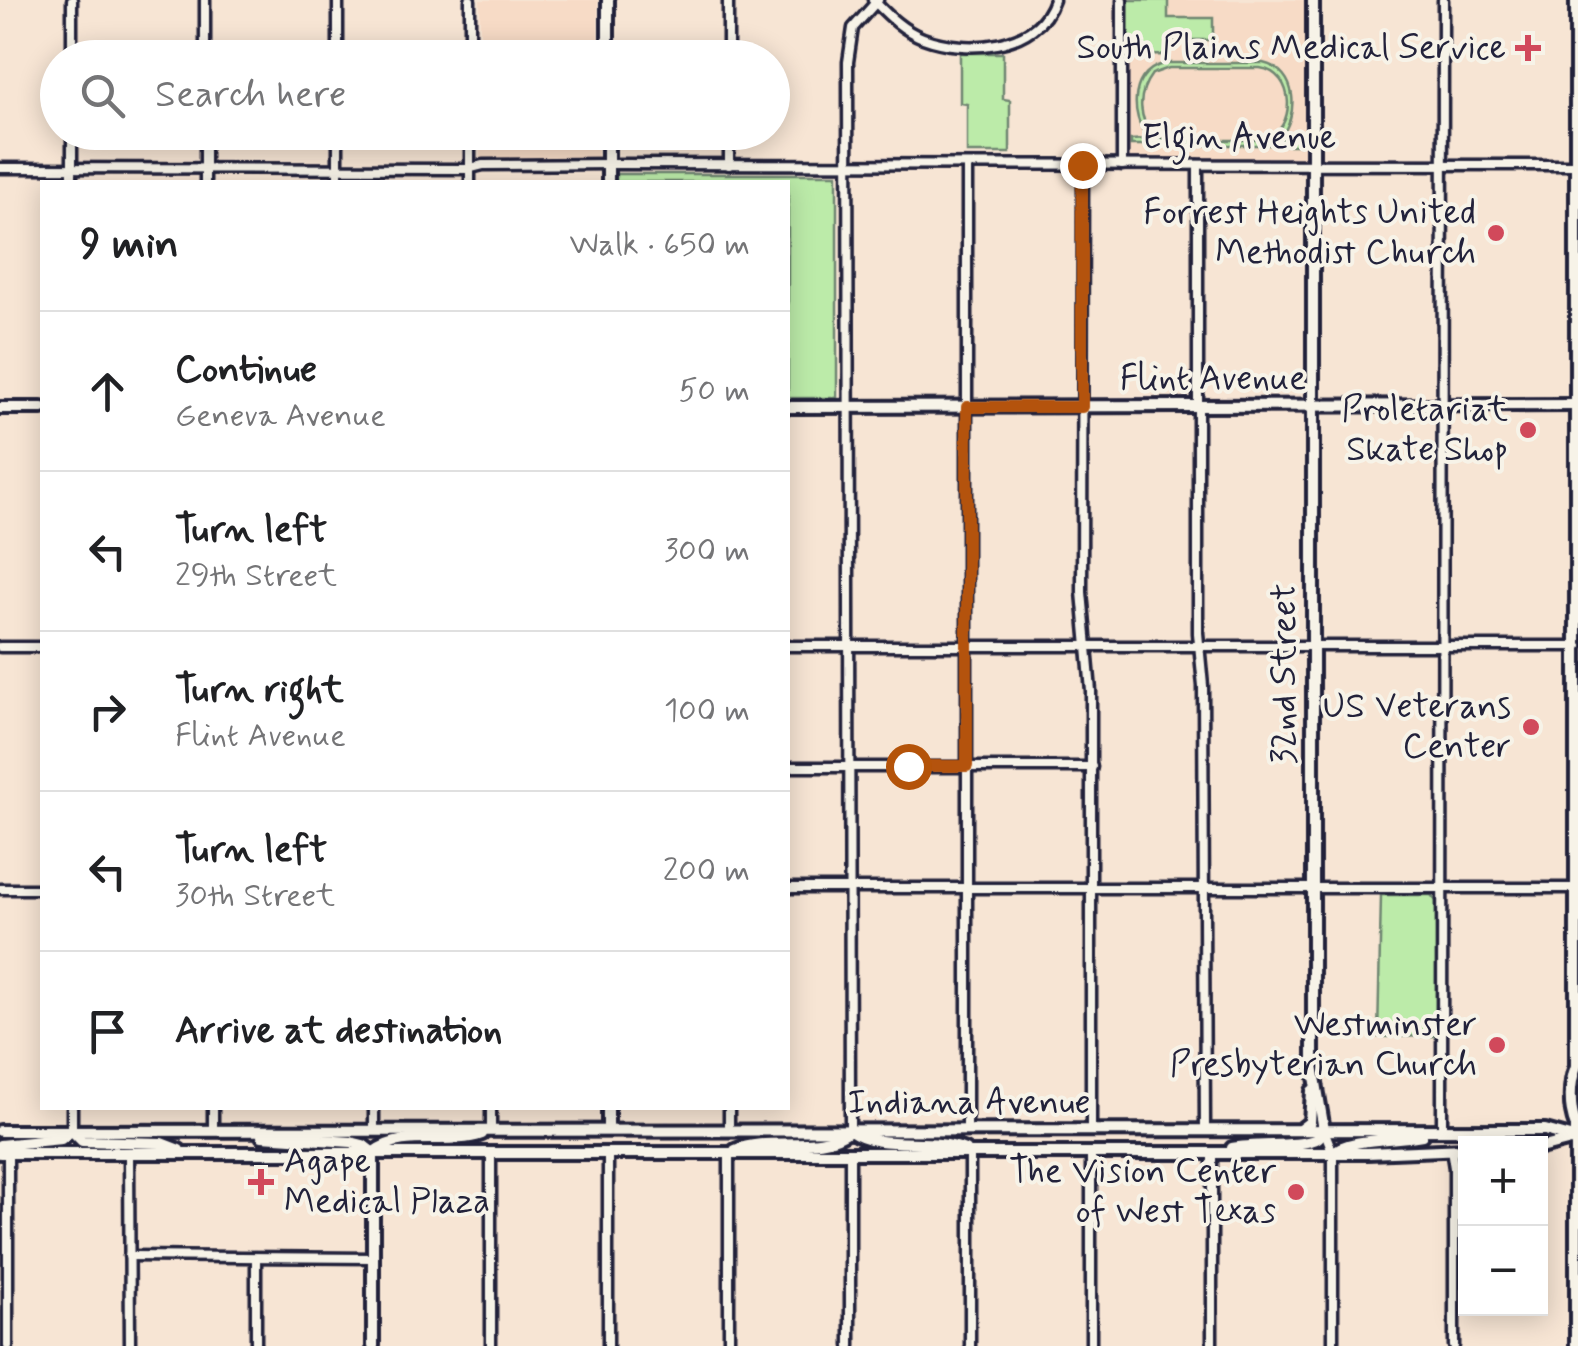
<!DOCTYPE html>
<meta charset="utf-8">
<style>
body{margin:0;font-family:Mynerve,sans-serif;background:#f2f2f2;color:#202124}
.controls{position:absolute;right:30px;bottom:30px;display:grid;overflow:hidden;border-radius:0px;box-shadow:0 5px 25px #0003}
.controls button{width:90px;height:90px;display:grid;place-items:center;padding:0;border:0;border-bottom:2px solid #e0e0e0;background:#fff;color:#202124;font:50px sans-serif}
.stop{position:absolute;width:30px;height:30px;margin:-22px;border:8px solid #b45309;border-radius:50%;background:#fff}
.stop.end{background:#b45309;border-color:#fff;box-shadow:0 2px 10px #0008}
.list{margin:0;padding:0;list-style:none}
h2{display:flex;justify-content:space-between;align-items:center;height:130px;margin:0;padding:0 40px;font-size:42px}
h2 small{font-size:32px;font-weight:400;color:#757577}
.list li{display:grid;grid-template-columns:65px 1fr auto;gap:30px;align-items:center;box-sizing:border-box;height:160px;padding:0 40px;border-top:2px solid #e0e0e0}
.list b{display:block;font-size:38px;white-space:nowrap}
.list p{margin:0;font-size:32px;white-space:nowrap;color:#757577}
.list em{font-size:32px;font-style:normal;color:#757577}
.icon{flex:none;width:55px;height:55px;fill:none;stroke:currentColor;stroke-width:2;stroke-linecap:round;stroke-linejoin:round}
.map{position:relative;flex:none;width:1578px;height:1346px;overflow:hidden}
.search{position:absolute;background:#fff;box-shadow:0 5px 25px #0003;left:40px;top:40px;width:750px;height:110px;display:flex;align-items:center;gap:25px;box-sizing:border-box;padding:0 35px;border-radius:55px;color:#757577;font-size:38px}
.panel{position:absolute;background:#fff;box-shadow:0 5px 25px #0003;left:40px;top:180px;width:750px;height:930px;border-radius:0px}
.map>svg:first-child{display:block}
.built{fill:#f7dbc6}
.green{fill:#bceba9;stroke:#6f8672;stroke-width:2.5;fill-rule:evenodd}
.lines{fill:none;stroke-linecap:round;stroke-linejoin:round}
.street-casing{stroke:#22223b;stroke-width:15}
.secondary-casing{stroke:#22223b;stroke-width:18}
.street{stroke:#f7f3e8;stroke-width:8}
.secondary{stroke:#f7f3e8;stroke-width:10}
.route{stroke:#b45309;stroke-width:12}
.poi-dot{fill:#d1495b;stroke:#f7f3e8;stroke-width:4}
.labels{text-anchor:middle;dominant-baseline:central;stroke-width:8;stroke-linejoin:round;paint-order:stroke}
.poi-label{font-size:35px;fill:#22223b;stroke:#f7f3e8;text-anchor:end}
.street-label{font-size:35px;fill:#22223b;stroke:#f7f3e8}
</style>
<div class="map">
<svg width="1578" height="1346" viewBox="0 0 1578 1346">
<rect width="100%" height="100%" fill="#f7e5d4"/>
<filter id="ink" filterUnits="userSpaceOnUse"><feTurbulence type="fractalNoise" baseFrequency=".01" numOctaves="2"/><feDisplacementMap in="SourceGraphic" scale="20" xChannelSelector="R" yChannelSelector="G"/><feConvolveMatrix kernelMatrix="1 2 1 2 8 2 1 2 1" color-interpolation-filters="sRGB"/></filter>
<g filter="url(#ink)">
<g class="built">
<rect x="480" y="0" width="118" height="57"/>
<polygon points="1122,0 1313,0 1313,166 1122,165"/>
<rect x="480" y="133" width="118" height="25"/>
</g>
<g class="green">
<polygon points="1122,0 1168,0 1168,18 1213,18 1213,40 1170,40 1169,55 1122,56"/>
<polygon points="960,53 1003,53 1003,99 1010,100 1010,153 967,153 967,104 960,103"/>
<path d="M 1169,63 L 1263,63 C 1299,71 1299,116 1279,139 L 1298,140 L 1298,145 L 1131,145 L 1131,140 L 1149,139 C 1128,115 1130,67 1169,63 ZM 1169,68 L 1260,68 C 1296,73 1297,129 1264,140 L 1169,140 L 1156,137 C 1137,120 1137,94 1152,74 Z"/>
<polygon points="616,174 837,174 837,398 788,398 788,182 616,182"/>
<polygon points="1381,895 1431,895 1436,901 1437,1036 1378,1037"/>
</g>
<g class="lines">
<g class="street-casing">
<g id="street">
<polyline points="72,0 72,58"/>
<polyline points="728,0 728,58"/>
<path d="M 873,0 C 888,15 902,30 923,38 C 966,54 1037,50 1054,0"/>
<polyline points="1122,0 1122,165"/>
<polyline points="205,58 205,0"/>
<polyline points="338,58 338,0"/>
<polyline points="470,58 470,0"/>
<polyline points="72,132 72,182"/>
<polyline points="470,132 470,182"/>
<polyline points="729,132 729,165"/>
<polyline points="1083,165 1082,592 1091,691 1091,1130"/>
<polyline points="1198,165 1198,633 1203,686 1205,1130"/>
<polyline points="0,168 467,169 483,165 608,164 1578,165"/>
<polyline points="205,182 205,132"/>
<polyline points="338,182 338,132"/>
<polyline points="788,646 1578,646"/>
<polyline points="0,647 42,647"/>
<polyline points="788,767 1092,767"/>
<polyline points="788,888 1578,888"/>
<polyline points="0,889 42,889"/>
<polyline points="72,1108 72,1131"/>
<polyline points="374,1108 374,1130"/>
<polyline points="213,1130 213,1108"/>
<polyline points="491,1130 491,1108"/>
<polyline points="729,1130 729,1108"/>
<polyline points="850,1130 848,62 853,28 878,0"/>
<polyline points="967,1130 967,165"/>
<polyline points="1324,1130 1333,1153 1333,1346"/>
<polyline points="1442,1130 1443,0"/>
<polyline points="1451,1149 1454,1168 1454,1346"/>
<polyline points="8,1153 8,1346"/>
<polyline points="129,1153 130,1346"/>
<polyline points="491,1153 491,1346"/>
<polyline points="608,1153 608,1346"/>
<polyline points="729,1153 729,1346"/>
<polyline points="850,1153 850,1346"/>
<polyline points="970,1153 970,1346"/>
<polyline points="1091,1153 1091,1346"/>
<polyline points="1212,1153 1212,1346"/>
<polyline points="129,1256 373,1258"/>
<polyline points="256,1346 256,1258"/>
</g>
</g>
<g class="secondary-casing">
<g id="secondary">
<polyline points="608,0 608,58"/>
<polyline points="608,132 608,182"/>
<polyline points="788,407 1578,405"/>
<polyline points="0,408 42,408"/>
<polyline points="608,1108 608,1130"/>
<polyline points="1301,1129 1310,1122 1312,1091"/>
<polyline points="0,1131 1545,1130 1578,1139"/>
<polyline points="72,1131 82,1141 161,1143 179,1150"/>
<polyline points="262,1136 351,1142 363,1145 372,1152"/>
<polyline points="0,1145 61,1139 71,1131"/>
<path d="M 1232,1148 C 1257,1143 1292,1147 1311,1141 C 1319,1139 1319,1137 1324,1130 L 1313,1065 L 1313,0"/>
<polyline points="1540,1148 1575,1139"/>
<path d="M 735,1150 C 770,1135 819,1154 850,1130 C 881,1152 929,1135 965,1150"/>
<path d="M 374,1152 C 403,1129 448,1146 482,1134"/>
<polyline points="0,1153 1367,1153 1466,1149"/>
<polyline points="373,1153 373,1346"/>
<path d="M 1333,1153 C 1346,1138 1399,1140 1422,1135"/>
<path d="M 1576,1346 L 1576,1126 C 1569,1109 1569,1084 1576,1066 L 1576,0"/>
</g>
</g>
<use href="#street" class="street"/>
<use href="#secondary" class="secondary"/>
</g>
</g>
<g class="lines" filter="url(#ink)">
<polyline class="route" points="908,766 967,766 967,407 1082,407 1082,165"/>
</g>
<g class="poi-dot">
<path d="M1523 33h10v10h10v10h-10v10h-10v-10h-10v-10h10z"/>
<circle cx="1496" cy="233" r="10"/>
<circle cx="1528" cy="430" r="10"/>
<circle cx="1531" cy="727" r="10"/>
<circle cx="1497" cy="1045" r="10"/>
<path d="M256 1167h10v10h10v10h-10v10h-10v-10h-10v-10h10z"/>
<circle cx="1296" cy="1192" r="10"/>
</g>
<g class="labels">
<g class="poi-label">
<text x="1506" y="48">South Plains Medical Service</text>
<text x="1476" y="213">Forrest Heights United<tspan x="1476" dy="40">Methodist Church</tspan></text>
<text x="1508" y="410">Proletariat<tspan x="1508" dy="40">Skate Shop</tspan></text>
<text x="1511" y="707">US Veterans<tspan x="1511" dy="40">Center</tspan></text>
<text x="1477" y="1025">Westminster<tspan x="1477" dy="40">Presbyterian Church</tspan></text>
<text x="284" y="1162" text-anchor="start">Agape<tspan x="284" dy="40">Medical Plaza</tspan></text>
<text x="1276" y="1172">The Vision Center<tspan x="1276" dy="40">of West Texas</tspan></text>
</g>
<g class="street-label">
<text x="1239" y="138">Elgin Avenue</text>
<text x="1213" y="379">Flint Avenue</text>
<text transform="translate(1285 674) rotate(-90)">32nd Street</text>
<text x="969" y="1103">Indiana Avenue</text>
</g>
</g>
</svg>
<div class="controls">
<button>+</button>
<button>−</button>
</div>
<div class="stop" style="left:908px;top:766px"></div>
<div class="stop end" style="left:1082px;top:165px"></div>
<div class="search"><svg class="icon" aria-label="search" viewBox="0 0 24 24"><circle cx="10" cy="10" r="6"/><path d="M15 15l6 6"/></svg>Search here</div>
<section class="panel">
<h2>9 min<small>Walk · 650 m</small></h2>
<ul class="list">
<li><svg class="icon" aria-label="ahead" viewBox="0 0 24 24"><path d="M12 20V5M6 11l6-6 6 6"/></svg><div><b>Continue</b><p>Geneva Avenue</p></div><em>50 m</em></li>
<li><svg class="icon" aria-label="left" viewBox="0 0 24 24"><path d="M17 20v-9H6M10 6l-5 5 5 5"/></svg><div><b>Turn left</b><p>29th Street</p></div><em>300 m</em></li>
<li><svg class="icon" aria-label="right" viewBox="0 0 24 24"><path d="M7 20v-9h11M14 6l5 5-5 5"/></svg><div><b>Turn right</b><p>Flint Avenue</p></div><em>100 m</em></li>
<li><svg class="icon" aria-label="left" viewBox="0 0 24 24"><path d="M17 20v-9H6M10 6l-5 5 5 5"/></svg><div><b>Turn left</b><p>30th Street</p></div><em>200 m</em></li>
<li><svg class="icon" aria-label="arrive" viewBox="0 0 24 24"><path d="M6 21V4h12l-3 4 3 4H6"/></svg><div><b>Arrive at destination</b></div></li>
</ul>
</section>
</div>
